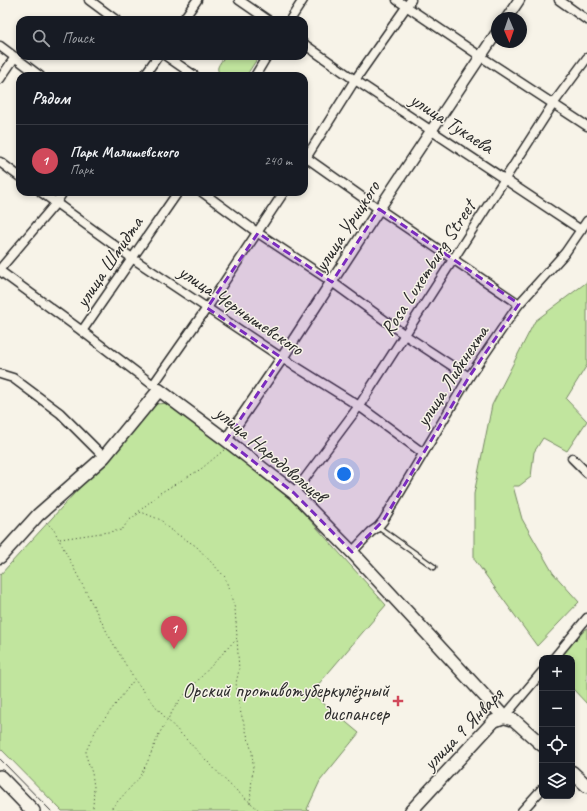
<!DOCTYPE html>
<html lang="ru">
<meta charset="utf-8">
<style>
body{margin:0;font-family:Caveat,sans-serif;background:#20242c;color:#f1f3f6}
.controls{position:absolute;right:12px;bottom:12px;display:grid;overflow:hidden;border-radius:8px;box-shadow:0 2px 6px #0003}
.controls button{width:36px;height:36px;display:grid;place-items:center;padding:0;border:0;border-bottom:1px solid #363941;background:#171b24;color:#f1f3f6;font:20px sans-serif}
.compass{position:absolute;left:491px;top:12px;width:36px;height:36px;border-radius:50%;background:#171b24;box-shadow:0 2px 6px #0003;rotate:178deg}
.you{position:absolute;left:344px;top:474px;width:14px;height:14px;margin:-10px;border:3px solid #fff;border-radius:50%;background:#1a73e8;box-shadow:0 0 0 6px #1a73e833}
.badge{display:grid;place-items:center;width:26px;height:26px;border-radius:50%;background:#d1495b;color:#fff;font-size:13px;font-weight:700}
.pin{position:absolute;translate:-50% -33px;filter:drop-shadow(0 1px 2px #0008)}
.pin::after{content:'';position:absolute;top:21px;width:14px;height:12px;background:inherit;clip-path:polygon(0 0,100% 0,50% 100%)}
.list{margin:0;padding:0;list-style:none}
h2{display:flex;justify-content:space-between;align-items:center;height:52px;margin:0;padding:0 16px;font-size:17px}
h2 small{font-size:13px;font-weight:400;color:#9ea1a6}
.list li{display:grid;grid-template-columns:26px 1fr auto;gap:12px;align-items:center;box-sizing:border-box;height:72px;padding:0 16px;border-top:1px solid #363941}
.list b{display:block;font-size:15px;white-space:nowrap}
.list p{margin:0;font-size:13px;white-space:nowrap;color:#9ea1a6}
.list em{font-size:13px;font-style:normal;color:#9ea1a6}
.icon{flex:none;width:22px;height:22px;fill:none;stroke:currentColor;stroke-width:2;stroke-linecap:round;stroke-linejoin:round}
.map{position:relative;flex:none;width:587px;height:811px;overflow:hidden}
.search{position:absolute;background:#171b24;box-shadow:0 2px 6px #0003;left:16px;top:16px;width:292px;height:44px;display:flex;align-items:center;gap:10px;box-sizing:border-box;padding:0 14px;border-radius:12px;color:#9ea1a6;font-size:15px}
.panel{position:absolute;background:#171b24;box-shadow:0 2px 6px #0003;left:16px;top:72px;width:292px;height:124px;border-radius:12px}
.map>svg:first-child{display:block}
.green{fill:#c1e59e;stroke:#768864}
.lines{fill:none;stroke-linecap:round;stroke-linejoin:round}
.service-casing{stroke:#2b2b2b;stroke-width:7}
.minor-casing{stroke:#2b2b2b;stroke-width:11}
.tertiary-casing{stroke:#2b2b2b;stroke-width:13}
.secondary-casing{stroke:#2b2b2b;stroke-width:15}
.primary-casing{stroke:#2b2b2b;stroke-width:16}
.path{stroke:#2b2b2b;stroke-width:1;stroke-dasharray:1 3;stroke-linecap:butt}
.service{stroke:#f7f3e8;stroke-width:4}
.minor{stroke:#f7f3e8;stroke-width:8}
.tertiary{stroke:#f7f3e8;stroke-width:10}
.secondary{stroke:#f7f3e8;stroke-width:12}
.primary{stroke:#f7f3e8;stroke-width:13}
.tram{stroke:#2b2b2b;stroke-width:1}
.marked{fill:#7b2cbf;fill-opacity:0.2;stroke:#7b2cbf;stroke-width:3;stroke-dasharray:8 5;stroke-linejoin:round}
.poi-dot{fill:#d1495b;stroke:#f7f3e8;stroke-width:1.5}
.labels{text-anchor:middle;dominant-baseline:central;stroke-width:3;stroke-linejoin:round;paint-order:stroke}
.street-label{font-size:20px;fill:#2b2b2b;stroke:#f7f3e8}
.poi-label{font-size:20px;fill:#2b2b2b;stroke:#f7f3e8;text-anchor:end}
</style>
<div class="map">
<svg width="587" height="811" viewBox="0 0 587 811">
<rect width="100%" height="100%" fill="#f7f3e8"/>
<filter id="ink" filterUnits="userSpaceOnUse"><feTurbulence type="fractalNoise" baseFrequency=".025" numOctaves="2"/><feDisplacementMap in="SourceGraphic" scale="8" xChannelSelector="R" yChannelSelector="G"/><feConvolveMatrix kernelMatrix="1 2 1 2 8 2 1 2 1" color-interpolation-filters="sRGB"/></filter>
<g filter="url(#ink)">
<g class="green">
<path d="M 225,56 L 259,56 L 246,76 C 240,76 215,79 218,67 C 219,64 223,59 225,56 Z"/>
<polygon points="587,282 587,365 566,399 587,421 567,451 543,438 534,452 531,477 519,486 513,486 522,519 553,573 579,602 537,646 474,559 474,494 492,405 535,321"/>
<polygon points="169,403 291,499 386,605 311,693 359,733 320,781 307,809 309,811 62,811 0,748 0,575 156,404"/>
<polygon points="587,628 587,704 572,688 572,658 558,658"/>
</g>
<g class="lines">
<g class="service-casing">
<polyline id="service" points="378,527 434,567"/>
</g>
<g class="minor-casing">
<g id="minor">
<polyline points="89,0 116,20"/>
<polyline points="239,0 268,20"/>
<polyline points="397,0 480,56 587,126"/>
<polyline points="559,0 587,20"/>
<polyline points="183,20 197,0"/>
<polyline points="290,20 303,0"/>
<polyline points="304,44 355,80 581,230"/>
<polyline points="0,46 40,76"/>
<polyline points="166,56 195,76"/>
<polyline points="144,76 158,56"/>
<polyline points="255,76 267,56"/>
<polyline points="0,79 15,57"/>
<polyline points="304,156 379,209 519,304"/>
<polyline points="304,161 355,80 411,0"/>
<polyline points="0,162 20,177"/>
<polyline points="41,192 132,258 282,358 359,406 423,453"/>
<polyline points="202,192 258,233 332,282 405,335 469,377"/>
<polyline points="0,269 56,203 63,192"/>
<polyline points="0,271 82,331 157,388"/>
<polyline points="82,331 178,192"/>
<polyline points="0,374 13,378 60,413 104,457"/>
<polyline points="153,385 207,308 284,192"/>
<polyline points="572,458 587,473"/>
<polyline points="294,493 359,406 553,104 587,58"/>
<polyline points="352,552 371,532 378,527 383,521 469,377 519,304 565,253 587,221"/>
<polyline points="554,658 587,618"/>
<polyline points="504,717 542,672"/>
<polyline points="522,811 542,789"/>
</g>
</g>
<g class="tertiary-casing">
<g id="tertiary">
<polyline points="507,18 519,0"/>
<polyline points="226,440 282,358 379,209 497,32"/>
</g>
</g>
<g class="secondary-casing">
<g id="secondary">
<polyline points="0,557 38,515 104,457 159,390 226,440 294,493 352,552 504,717 514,720 542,745"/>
<polyline points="572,772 587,786"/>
<polyline points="411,811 494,721 504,717"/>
</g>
</g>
<g class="primary-casing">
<polyline id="primary" points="0,777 33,811"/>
</g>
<g class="path">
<polyline points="136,514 160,493 201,469 224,450"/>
<polyline points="46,522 54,530 109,636 134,679 162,714 229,784 260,811"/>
<polyline points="60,539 122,530 128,521 141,512 161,520 169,529 196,546 225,577 235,609 237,637"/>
<polyline points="94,811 93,808 94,787 92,773 86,756 86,751 96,730 134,680"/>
<polyline points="109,811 139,778 147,763 159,734 178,702 237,638 239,670 236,683 240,710 252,752 253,765 250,803"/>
</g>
<use href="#service" class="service"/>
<use href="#minor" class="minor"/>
<use href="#tertiary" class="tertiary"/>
<use href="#secondary" class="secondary"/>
<use href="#primary" class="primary"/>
<polyline class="tram" points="0,759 51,811"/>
</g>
</g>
<path class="marked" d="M 379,209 L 519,304 L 469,377 L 383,521 L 352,552 L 294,493 L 226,440 L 282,358 L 207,308 L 258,233 L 332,282 Z"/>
<path class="poi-dot" d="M396 695h4v4h4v4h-4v4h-4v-4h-4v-4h4z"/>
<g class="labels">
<g class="street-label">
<text transform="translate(452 123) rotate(33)">улица Тукаева</text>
<text transform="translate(347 226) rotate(-57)">улица Урицкого</text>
<text transform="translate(109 262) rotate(-56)">улица Шмидта</text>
<text transform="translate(428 268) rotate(-57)">Rosa Luxemburg Street</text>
<text transform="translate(241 310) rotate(34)">улица Чернышевского</text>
<text transform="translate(452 376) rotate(-57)">улица Либкнехта</text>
<text transform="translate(271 454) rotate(40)">улица Народовольцев</text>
<text transform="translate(463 729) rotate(-46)">улица 9 Января</text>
</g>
<g class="poi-label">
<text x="389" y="690">Орский противотуберкулёзный<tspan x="389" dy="23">диспансер</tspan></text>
</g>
</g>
</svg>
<div class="controls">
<button>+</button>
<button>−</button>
<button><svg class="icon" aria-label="locate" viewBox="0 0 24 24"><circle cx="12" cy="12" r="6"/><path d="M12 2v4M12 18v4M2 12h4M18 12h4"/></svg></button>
<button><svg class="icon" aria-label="layers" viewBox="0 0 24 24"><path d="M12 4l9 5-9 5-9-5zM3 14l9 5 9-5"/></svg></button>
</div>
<svg class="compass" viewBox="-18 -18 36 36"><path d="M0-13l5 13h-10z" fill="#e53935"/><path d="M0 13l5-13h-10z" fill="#9ea1a6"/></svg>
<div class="you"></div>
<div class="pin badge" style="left:174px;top:649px">1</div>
<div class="search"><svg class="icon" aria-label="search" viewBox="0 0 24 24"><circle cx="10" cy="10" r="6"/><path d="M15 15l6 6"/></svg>Поиск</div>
<section class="panel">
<h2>Рядом<small></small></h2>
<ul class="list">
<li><span class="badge">1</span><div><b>Парк Малишевского</b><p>Парк</p></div><em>240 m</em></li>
</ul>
</section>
</div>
